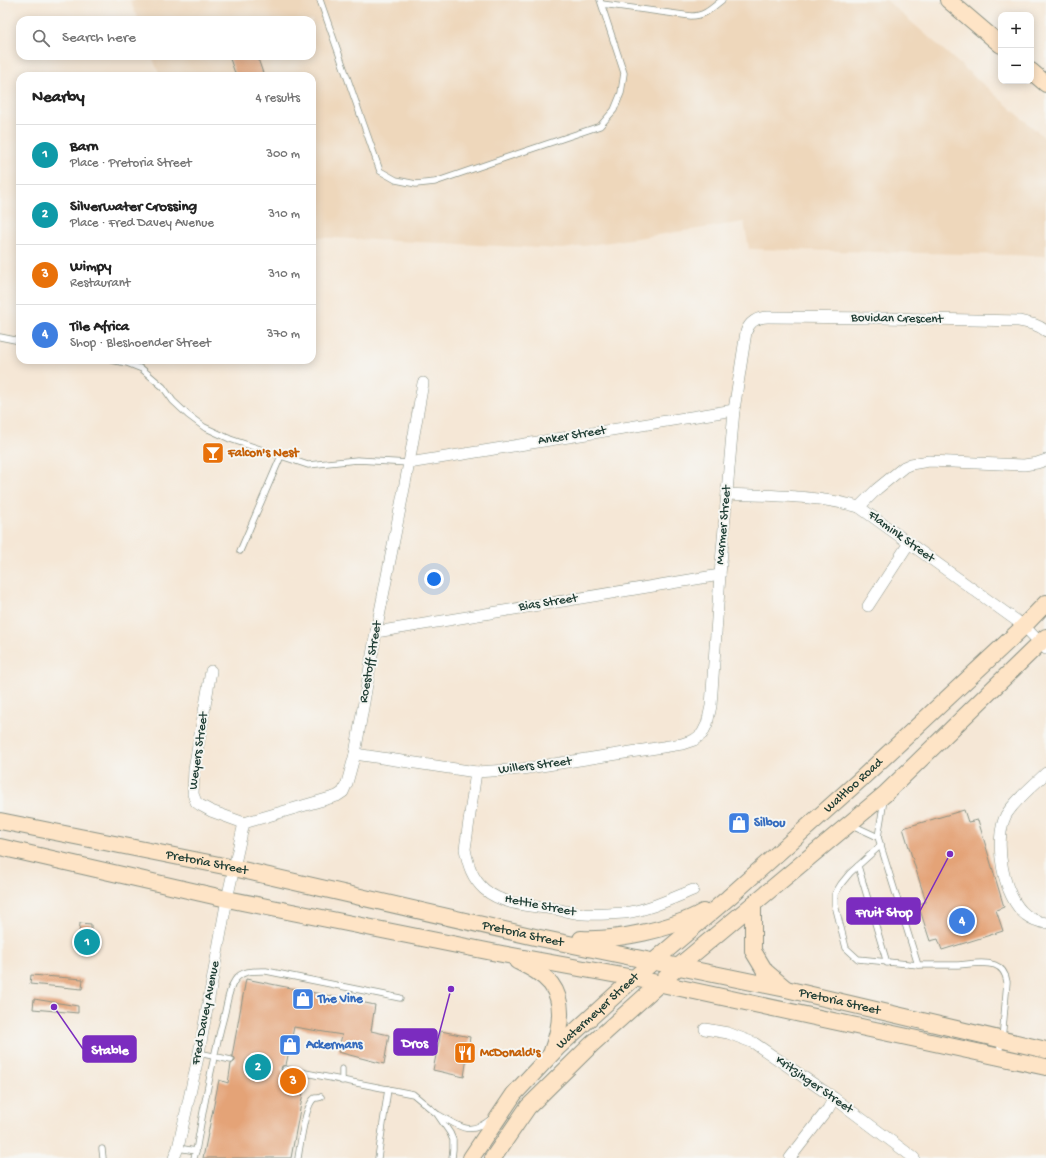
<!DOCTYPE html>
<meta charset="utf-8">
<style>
body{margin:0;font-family:"Gochi Hand",sans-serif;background:#f2f2f2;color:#222}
.controls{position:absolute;right:12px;top:12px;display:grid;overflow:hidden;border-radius:8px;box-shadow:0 2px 10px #0003}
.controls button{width:36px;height:36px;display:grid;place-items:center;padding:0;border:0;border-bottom:1px solid #e0e0e0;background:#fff;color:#222;font:20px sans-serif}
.you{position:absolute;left:434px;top:579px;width:14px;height:14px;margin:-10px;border:3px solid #fff;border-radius:50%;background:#1a73e8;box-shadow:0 0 0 6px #1a73e833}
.badge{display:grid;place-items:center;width:26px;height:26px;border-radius:50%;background:#b5179e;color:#fff;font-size:13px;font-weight:700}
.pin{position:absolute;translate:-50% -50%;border:2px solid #fff;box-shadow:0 1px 4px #0006}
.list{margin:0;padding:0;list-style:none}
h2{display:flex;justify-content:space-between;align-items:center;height:52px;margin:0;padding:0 16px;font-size:17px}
h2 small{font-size:13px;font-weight:400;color:#767676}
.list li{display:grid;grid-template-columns:26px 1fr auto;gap:12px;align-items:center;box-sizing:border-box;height:60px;padding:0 16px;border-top:1px solid #e0e0e0}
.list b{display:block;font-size:15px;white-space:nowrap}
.list p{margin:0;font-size:13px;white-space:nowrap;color:#767676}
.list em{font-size:13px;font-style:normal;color:#767676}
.icon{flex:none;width:22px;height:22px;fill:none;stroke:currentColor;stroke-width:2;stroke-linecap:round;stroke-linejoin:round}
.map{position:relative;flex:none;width:1046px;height:1158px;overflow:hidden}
.search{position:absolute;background:#fff;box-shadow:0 2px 10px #0003;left:16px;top:16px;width:300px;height:44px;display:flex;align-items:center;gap:10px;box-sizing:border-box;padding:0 14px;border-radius:12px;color:#767676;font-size:15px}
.panel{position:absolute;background:#fff;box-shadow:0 2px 10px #0003;left:16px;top:72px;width:300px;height:292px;border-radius:12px}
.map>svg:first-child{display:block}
.built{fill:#eed7bb}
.building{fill:#e4a377}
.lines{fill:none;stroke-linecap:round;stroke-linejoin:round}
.lane-casing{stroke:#8a9285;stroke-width:7}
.street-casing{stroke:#8a9285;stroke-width:12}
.secondary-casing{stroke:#8a9285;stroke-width:18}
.lane{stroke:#fff;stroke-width:5.5}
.street{stroke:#fff;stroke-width:11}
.secondary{stroke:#fee4c6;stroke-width:16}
.labels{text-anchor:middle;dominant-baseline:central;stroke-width:4;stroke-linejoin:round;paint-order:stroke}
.street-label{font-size:13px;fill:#1f3d34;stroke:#f6f6f2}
.food-label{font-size:13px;font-weight:bold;fill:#c56008;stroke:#f6f6f2;text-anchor:start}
.shop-label{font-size:13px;font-weight:bold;fill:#366cbe;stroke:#f6f6f2;text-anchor:start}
.leader{fill:none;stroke:#7b2cbf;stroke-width:1.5}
.callout-dot{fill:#7b2cbf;stroke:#f6f6f2;stroke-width:1.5}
.callout{fill:#7b2cbf;stroke:#7b2cbf;stroke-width:1.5}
.callout-label{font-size:14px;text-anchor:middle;font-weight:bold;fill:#fff}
</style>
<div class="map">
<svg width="1046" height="1158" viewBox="0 0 1046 1158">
<rect width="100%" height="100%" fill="#f6f6f2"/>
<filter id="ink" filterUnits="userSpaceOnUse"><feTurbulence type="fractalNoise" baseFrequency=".025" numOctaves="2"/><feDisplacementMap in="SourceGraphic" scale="8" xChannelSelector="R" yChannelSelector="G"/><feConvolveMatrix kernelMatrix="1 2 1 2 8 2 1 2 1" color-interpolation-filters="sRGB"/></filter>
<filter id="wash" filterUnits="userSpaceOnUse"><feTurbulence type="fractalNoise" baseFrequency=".012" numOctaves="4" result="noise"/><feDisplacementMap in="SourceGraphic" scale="16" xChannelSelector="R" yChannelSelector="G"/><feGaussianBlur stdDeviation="0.9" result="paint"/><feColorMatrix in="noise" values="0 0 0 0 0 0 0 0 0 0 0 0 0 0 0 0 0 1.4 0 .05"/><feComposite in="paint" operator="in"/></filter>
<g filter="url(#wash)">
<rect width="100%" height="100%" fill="#f5e7d6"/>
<polygon class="built" points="130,0 886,0 1046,139 1046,256 749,249 744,222 563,249 312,237 312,76 160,76 152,56 312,56 312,20 138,20"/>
<g id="blocks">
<g class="building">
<polygon points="229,56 257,56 264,76 236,76"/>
<polygon points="964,810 968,822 978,820 1004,907 996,910 1003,931 942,950 938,939 930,941 918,904 926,902 903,828"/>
<polygon points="80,923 91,924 91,935 96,935 96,950 89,949 89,951 78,949"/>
<polygon points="31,975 83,979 82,989 30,984"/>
<polygon points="246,979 375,1005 371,1031 389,1035 384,1064 338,1052 342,1035 294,1027 286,1065 282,1066 281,1069 284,1073 283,1077 305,1082 291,1158 203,1158 219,1080 228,1083 231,1064 235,1061 235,1058 232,1056"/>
<polygon points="34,999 78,1006 78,1013 33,1009"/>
<polygon points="441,1031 470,1037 464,1077 433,1070"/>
</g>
</g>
</g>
<g filter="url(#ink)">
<use href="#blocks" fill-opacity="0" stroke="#8a9285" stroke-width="1"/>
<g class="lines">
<g class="lane-casing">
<g id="lane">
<polyline points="320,0 380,171 396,180 416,184 435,182 505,158 600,126 614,110 621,93 624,73 600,0"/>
<path d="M 602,4 L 691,16 C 705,16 712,8 722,0"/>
<polyline points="0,337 20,341"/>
<polyline points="111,360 127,363 142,369 163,387 173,401 188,415 204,427 230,439 308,465 357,460 409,463"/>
<polyline points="240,551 281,456"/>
<path d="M 884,800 L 878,837 L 918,965 C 931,965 945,965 958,965 C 970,964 984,961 995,965 C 1003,968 1006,975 1007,982 L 1002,1040 L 998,1056"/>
<polyline points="852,825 878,837"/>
<polyline points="881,845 850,873 841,884 835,894 835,905 846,948 858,959 918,965"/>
<polyline points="858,866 887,963"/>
<polyline points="199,1053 231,1060"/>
<polyline points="285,1069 413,1094 437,1114 450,1133 453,1140 453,1149 452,1158"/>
<polyline points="342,1081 342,1069"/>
<path d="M 439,1115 C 459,1126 469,1137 491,1119"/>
<polyline points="178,1148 196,1151 194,1158"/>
<polyline points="102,1149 103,1158"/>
<path d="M 196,1151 C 204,1105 212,1060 224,1016 C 227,1005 228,990 235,980 C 242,970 255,971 266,971 L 400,998"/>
<path d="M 298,1158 C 300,1147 305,1103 315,1098 C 315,1098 320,1098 321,1097"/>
<polyline points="378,1158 388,1089"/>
</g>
</g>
<g class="street-casing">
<g id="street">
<polyline points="409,463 734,410"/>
<path d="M 727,494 C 771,496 817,495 859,507 L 1024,626 L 1046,649"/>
<polyline points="859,507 877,489 904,467 911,464 929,461 1024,465 1037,463 1046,460"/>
<polyline points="868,606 909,543"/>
<polyline points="376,632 720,575"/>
<polyline points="211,671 194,769 193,794 196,802 200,805 211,811 244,823"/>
<path d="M 355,754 L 476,772 L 522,769 L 682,744 L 694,740 L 702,734 L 707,724 L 711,706 L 720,575 L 734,410 L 746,332 C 749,322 758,317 768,317 L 883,318 L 1019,321 C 1029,323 1037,324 1046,331"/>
<path d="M 476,772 L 465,849 C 468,865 472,878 484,889 C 502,905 531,906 554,909 C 564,911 574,913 584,914 C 597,915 611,914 624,913 C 648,910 671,899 693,890"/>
<path d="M 1046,773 C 1033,786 1015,800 1006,815 C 993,840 1003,898 1026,915 C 1031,919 1040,922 1046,923"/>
<polyline points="705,1029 728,1033 754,1043 834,1098 914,1158"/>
<polyline points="174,1158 178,1148 199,1053 227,899 244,823 337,796 343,792 347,783 355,754 376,632 409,463 423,383"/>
<polyline points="790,1158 828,1109 834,1098"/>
</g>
</g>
<g class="secondary-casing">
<g id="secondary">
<polyline points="948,0 1001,45"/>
<polyline points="1031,71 1046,84"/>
<path id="s1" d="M 0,821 L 234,868 L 535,937 L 786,989 L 1046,1050"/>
<polyline points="0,847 227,899 502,954 634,978 1046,1067"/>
<polyline points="753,904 753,951 765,971 785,988"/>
<path d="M 581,939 C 615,941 673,929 703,912"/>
<path d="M 517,961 C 529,967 542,973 551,984 C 566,1004 560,1030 552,1051"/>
<path id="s2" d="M 471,1158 L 514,1094 L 558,1047 L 634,978 L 728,898 L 862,778 L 1020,630 L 1046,603"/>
<polyline points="493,1158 528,1107 592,1044 679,966 885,794 1046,637"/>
</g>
</g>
<use href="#lane" class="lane"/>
<use href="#street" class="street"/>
<use href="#secondary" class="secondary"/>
</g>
</g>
<defs>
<g id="bar-square" transform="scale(1.15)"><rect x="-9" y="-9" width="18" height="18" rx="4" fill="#e8710a" stroke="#f6f6f2"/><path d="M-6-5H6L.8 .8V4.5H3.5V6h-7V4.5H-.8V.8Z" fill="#fff"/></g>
<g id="shop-square" transform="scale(1.15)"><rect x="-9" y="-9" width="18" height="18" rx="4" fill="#3f7fe0" stroke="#f6f6f2"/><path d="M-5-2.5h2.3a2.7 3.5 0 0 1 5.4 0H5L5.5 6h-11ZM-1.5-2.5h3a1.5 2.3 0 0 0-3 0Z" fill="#fff"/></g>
<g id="restaurant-square" transform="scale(1.15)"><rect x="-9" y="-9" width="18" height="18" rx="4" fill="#e8710a" stroke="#f6f6f2"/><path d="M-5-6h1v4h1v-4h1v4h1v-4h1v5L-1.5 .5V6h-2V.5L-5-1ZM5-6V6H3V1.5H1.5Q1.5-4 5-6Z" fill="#fff"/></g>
</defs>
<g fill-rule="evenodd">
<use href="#bar-square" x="213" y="453"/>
<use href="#shop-square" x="739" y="823"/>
<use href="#shop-square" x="303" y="999"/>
<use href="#shop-square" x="290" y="1045"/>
<use href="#restaurant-square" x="465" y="1053"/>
</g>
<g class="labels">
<g class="street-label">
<text transform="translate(897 319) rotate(1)">Bovidan Crescent</text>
<text transform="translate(572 436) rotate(-9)">Anker Street</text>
<text transform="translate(724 525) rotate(-85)">Marmer Street</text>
<text transform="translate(901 537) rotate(36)">Flamink Street</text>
<text transform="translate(548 603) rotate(-9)">Bias Street</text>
<text transform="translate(371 662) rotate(-80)">Roestoff Street</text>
<text transform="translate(199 751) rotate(-82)">Weyers Street</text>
<text transform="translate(535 766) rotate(-7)">Willers Street</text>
<text stroke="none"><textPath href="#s2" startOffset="536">Waltloo Road</textPath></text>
<text stroke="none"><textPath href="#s1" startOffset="211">Pretoria Street</textPath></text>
<text transform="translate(540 906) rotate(11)">Hettie Street</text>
<text stroke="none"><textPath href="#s1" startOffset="535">Pretoria Street</textPath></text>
<text stroke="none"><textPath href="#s1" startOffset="859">Pretoria Street</textPath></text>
<text stroke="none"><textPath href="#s2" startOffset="195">Watermeyer Street</textPath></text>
<text transform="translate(206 1013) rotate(-79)">Fred Davey Avenue</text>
<text transform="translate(814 1085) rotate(35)">Kritzinger Street</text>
</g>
<g class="food-label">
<text x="228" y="453">Falcon's Nest</text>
<text x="480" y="1053">McDonald's</text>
</g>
<g class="shop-label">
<text x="754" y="823">Silbou</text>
<text x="318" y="999">The Vine</text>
<text x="306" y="1045">Ackermans</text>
</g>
</g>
<path class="leader" d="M950 854L920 911M451 989L437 1042M54 1007L83 1049"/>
<g class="callout-dot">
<circle cx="950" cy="854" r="4"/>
<circle cx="451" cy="989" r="4"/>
<circle cx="54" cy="1007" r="4"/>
</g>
<g class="callout">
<rect x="847" y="898" width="73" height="26" rx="4"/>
<rect x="394" y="1029" width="43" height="26" rx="4"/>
<rect x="83" y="1036" width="53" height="26" rx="4"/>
</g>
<g class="callout-label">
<text x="884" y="916">Fruit Stop</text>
<text x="415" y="1047">Dros</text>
<text x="110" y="1054">Stable</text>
</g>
</svg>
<div class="controls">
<button>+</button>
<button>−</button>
</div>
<div class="you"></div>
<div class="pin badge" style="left:87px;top:942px;background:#0f9aa8">1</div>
<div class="pin badge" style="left:258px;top:1067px;background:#0f9aa8">2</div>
<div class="pin badge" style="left:293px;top:1081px;background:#e8710a">3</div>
<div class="pin badge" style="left:962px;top:921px;background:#3f7fe0">4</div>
<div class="search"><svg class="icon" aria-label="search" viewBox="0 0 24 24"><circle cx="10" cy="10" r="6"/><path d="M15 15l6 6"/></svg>Search here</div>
<section class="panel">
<h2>Nearby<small>4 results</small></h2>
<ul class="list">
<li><span class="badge" style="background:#0f9aa8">1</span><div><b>Barn</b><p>Place · Pretoria Street</p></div><em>300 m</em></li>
<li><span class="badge" style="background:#0f9aa8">2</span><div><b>Silverwater Crossing</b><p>Place · Fred Davey Avenue</p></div><em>310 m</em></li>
<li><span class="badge" style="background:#e8710a">3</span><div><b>Wimpy</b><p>Restaurant</p></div><em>310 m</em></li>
<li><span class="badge" style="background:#3f7fe0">4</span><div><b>Tile Africa</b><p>Shop · Bleshoender Street</p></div><em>370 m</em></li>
</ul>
</section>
</div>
